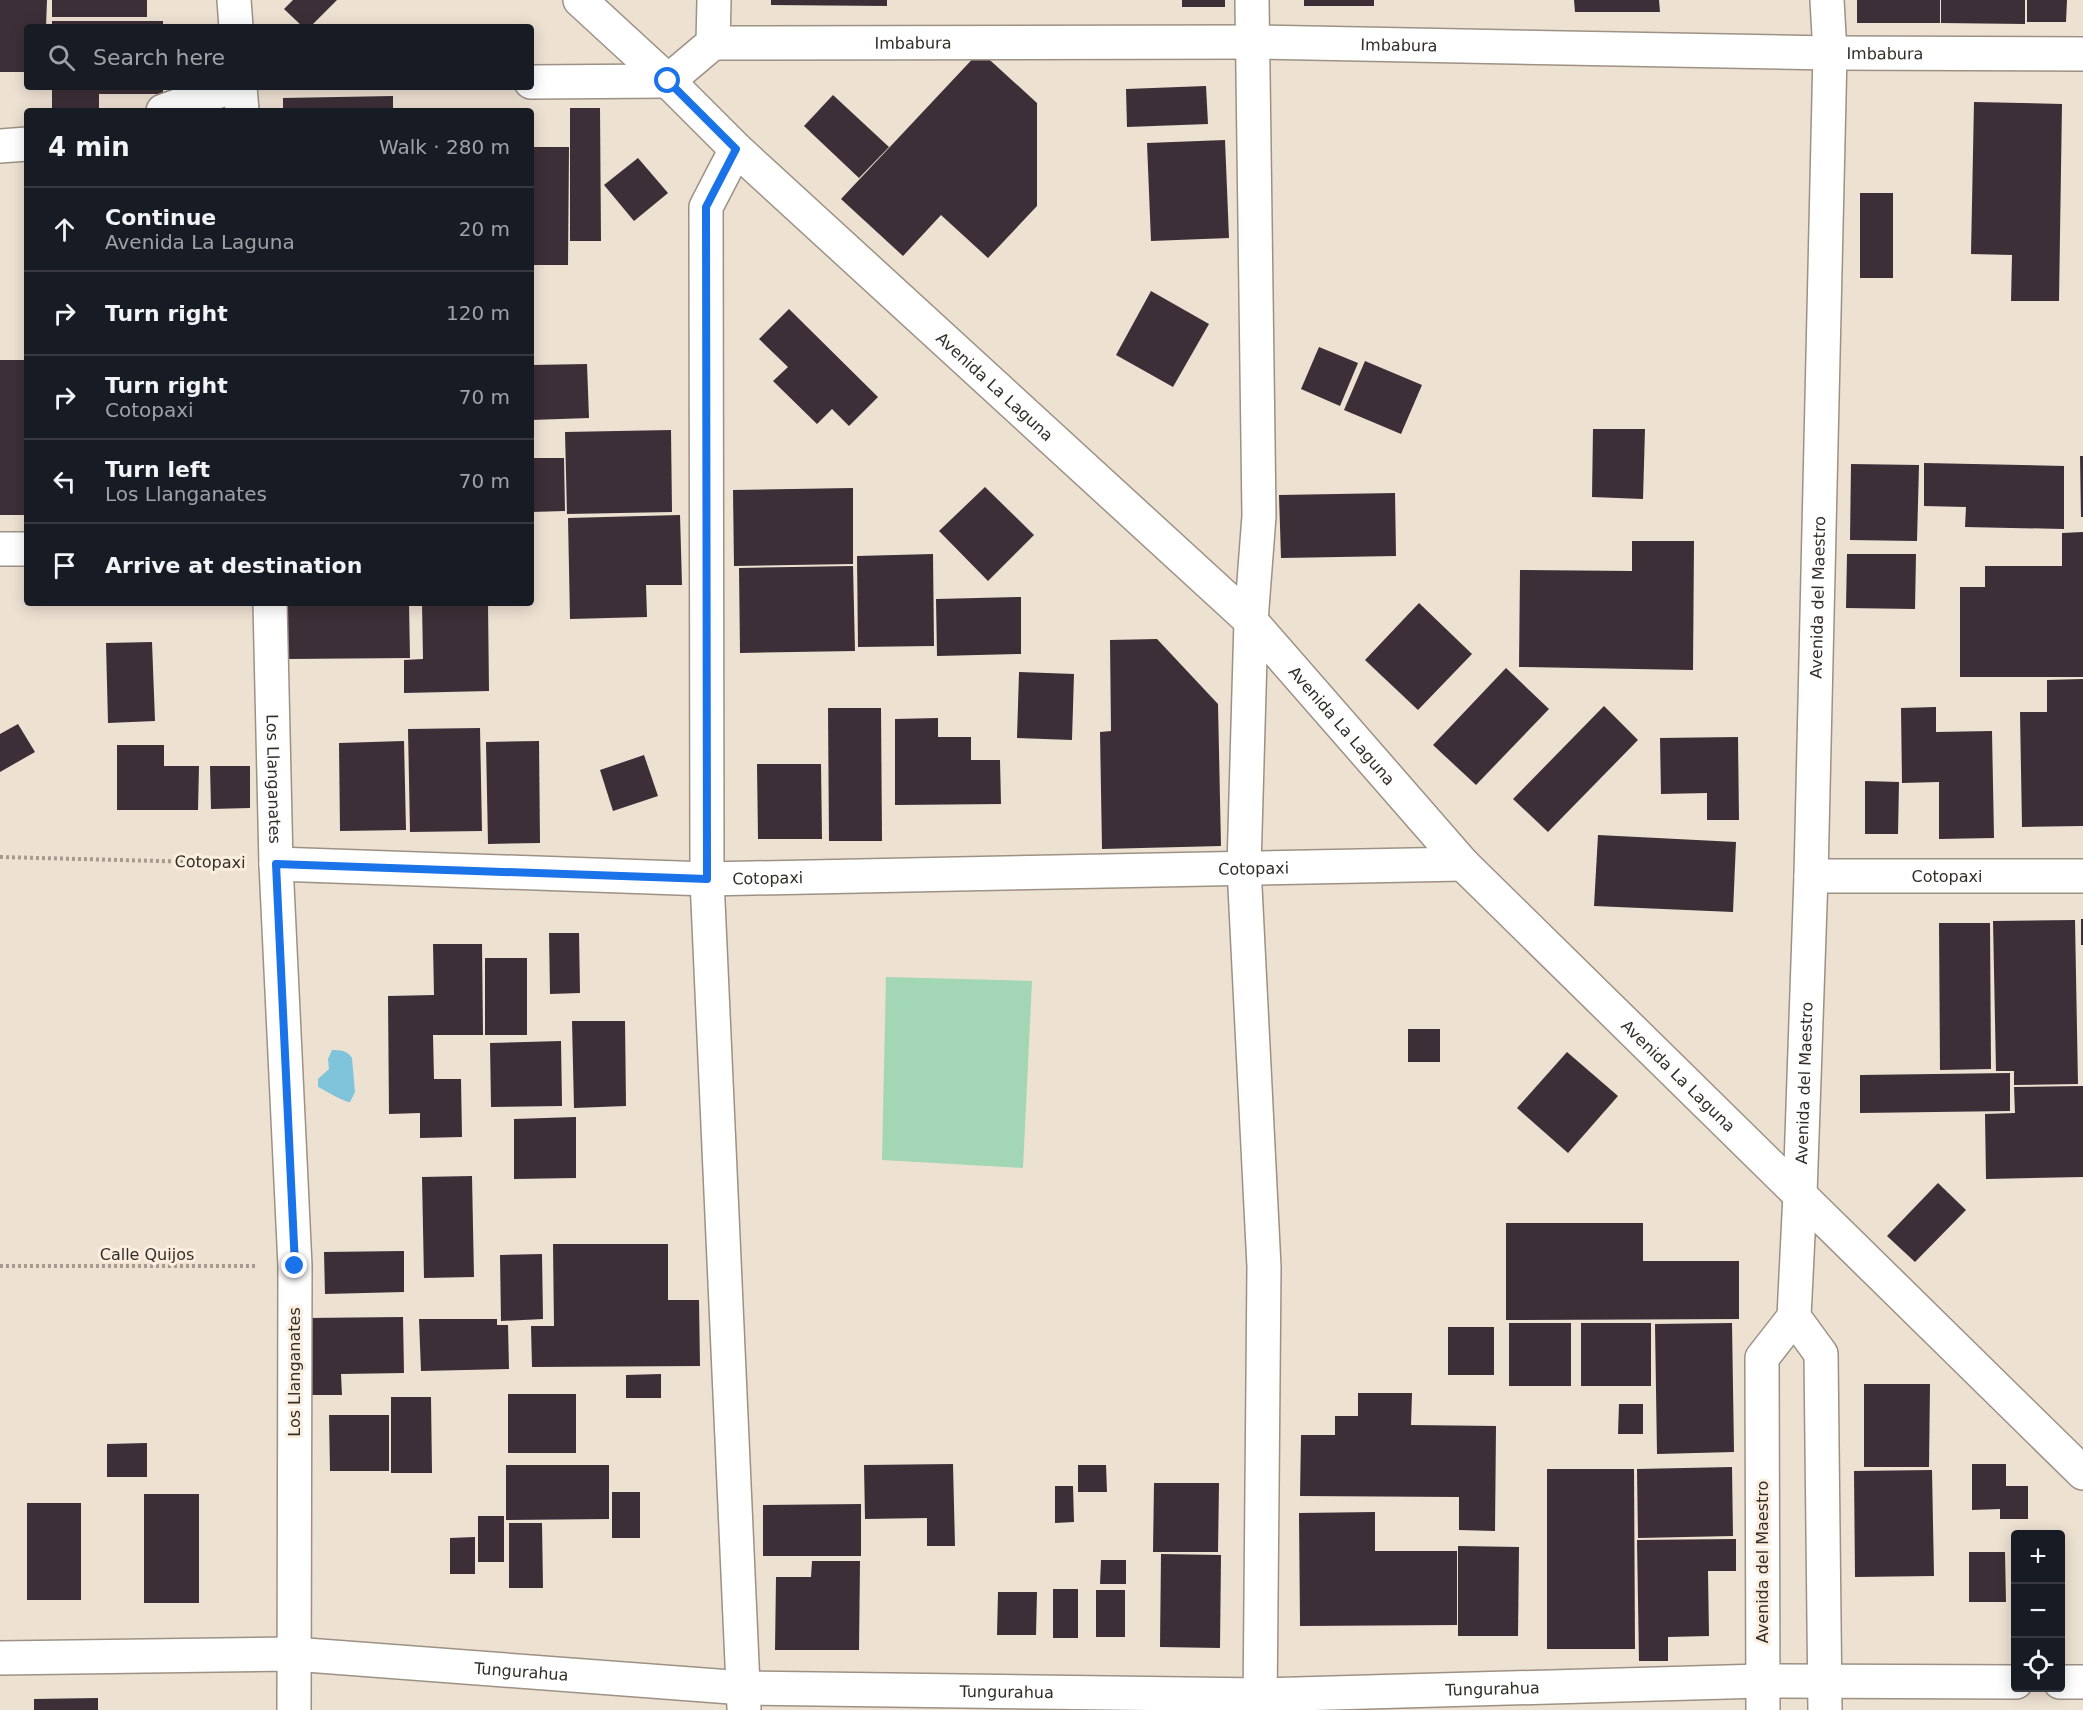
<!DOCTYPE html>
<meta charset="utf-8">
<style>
body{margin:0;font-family:"DejaVu Sans",sans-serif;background:#20242c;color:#f1f3f6}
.controls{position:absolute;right:18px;bottom:18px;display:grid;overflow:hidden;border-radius:6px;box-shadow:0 3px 15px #0003}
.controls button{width:54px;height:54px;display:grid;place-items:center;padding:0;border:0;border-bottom:2px solid #363941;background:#171b24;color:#f1f3f6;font:30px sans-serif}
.stop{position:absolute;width:18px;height:18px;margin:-14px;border:4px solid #1a73e8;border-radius:50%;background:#fff}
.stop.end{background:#1a73e8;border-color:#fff;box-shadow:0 2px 6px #0008}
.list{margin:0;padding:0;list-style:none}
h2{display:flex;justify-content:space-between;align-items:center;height:78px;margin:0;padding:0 24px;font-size:26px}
h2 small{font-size:20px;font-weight:400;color:#9ea1a6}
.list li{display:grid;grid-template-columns:39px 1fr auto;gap:18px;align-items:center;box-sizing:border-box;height:84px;padding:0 24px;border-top:2px solid #363941}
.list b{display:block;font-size:22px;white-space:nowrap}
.list p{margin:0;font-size:20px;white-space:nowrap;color:#9ea1a6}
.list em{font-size:20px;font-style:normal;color:#9ea1a6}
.icon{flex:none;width:33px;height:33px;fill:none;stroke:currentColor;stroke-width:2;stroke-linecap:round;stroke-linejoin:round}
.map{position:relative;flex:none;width:2083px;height:1710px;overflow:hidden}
.search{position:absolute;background:#171b24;box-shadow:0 3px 15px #0003;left:24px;top:24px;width:510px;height:66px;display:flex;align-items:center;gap:15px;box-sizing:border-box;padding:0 21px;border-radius:6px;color:#9ea1a6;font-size:22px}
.panel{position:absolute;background:#171b24;box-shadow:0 3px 15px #0003;left:24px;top:108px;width:510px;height:498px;border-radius:6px}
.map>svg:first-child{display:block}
.green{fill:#a2d6b4}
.water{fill:#7fc4da}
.building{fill:#3d2f37}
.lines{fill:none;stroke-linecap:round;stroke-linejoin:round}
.minor-casing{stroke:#9d9184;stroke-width:36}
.tertiary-casing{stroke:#9d9184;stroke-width:36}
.path{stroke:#a49a8f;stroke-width:4;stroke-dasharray:3 3;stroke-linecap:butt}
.minor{stroke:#fff;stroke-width:33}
.tertiary{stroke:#fff;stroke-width:33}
.route{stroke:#1a73e8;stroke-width:8}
.labels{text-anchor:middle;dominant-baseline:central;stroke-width:6;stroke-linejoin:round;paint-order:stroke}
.street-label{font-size:16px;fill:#322d27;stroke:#fbeedf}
</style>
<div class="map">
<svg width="2083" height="1710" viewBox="0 0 2083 1710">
<rect width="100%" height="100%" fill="#ede1d2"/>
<polygon class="green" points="886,977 1032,981 1023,1168 882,1160"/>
<path class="water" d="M 332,1050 C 340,1050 347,1050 352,1058 L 355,1092 L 350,1102 C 344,1102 326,1091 318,1087 L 318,1079 L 329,1069 L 328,1059 Z"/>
<g class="building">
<polygon points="0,0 47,0 46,27 27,27 27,72 0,72"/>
<rect x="52" y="0" width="95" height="17"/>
<polygon points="293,0 337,0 310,27 303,27 284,9"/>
<polygon points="771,0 887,0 887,6 771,5"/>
<rect x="1182" y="0" width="43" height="7"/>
<rect x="1304" y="0" width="70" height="6"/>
<polygon points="1574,0 1659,0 1660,12 1575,12"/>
<rect x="1857" y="0" width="83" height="23"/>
<polygon points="1941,0 2025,0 2025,24 1941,23"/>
<polygon points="2027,0 2067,0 2066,22 2027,22"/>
<rect x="52" y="21" width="111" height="6"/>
<polygon points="980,51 1037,103 1037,206 988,258 941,215 903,256 841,199"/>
<polygon points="1206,86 1208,124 1127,127 1126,89"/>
<polygon points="52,87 163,87 163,94 99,94 99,111 52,111"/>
<polygon points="833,95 889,147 859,178 804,126"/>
<polygon points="393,96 393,111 283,111 283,98"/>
<polygon points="1974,102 2062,104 2059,301 2011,301 2012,255 1971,254"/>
<polygon points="570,108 600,108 601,241 570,241"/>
<polygon points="1225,140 1229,238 1151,241 1147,143"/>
<polygon points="531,147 569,147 568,265 531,265"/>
<polygon points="638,158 668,193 634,221 604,185"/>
<rect x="1860" y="193" width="33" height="85"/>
<polygon points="1151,291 1209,324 1173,387 1116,355"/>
<polygon points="789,309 878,397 849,426 832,409 817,424 773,381 788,367 759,339"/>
<polygon points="1319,347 1358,363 1340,406 1301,389"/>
<rect x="0" y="360" width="27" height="155"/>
<polygon points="1365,361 1422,385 1401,434 1344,410"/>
<polygon points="587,364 589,418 531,420 531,365"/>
<polygon points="1593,429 1645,429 1643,499 1592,497"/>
<polygon points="671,430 672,512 567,514 565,432"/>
<polygon points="2080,456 2083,456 2083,517 2081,517"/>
<polygon points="531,458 564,458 565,511 531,512"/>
<polygon points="1924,463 2064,466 2064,529 1965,527 1966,507 1924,506"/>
<polygon points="1851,464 1919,465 1917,541 1850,540"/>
<polygon points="985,487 1034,535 988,581 939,531"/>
<polygon points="853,488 853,564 734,566 733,490"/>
<polygon points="1395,493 1396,556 1281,558 1279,495"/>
<polygon points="680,515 682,585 646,585 647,617 570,619 568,518"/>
<polygon points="2083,532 2083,677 1960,677 1960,587 1985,587 1985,566 2062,566 2062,533"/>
<polygon points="1632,541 1694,541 1693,670 1519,667 1520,570 1632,571"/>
<polygon points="933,554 934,646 858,647 857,556"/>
<polygon points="1847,554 1916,554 1915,609 1846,608"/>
<polygon points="853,566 855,651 740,653 739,568"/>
<polygon points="1021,597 1021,654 937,656 936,599"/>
<polygon points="286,603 409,603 410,658 287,659"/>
<polygon points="422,603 488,603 489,691 404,693 404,660 423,659"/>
<polygon points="1419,603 1472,654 1418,710 1365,660"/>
<polygon points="1157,639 1218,704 1221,846 1102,849 1100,732 1111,731 1110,640"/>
<polygon points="152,642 155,721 108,723 106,643"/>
<polygon points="1506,668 1549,709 1476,785 1433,745"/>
<polygon points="1019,672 1074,674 1072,740 1017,738"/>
<polygon points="2083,679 2083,826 2022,827 2020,712 2047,712 2047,680"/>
<polygon points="1604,706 1638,740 1548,832 1513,799"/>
<polygon points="1936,707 1936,732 1992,731 1994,838 1939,839 1939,782 1902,783 1901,708"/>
<polygon points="828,708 881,708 882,841 829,841"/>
<polygon points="938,718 938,737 971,737 971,760 1000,760 1001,804 895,805 895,719"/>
<polygon points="18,724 35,752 0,772 0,734"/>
<polygon points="480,728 482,831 410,832 408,729"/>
<polygon points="1738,737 1739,820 1707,820 1707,793 1661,794 1660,738"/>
<polygon points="404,741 406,830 340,831 339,743"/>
<polygon points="539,741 540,843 488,844 486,742"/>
<polygon points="117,745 164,745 164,766 199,766 198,810 117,810"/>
<polygon points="644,755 658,796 613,811 600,770"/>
<polygon points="757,764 821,764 822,839 758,839"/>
<polygon points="210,766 250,766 250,808 211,809"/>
<polygon points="1865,781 1899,782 1898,834 1865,834"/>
<polygon points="1598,835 1736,842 1733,912 1594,906"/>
<rect x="2081" y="919" width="2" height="26"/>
<polygon points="2075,920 2078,1084 2014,1085 2014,1071 1996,1071 1993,921"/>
<polygon points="1939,923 1990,923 1991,1069 1940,1070"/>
<polygon points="549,933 579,933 580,993 550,994"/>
<polygon points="433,944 482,944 483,1035 433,1035 434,1079 461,1079 462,1137 420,1138 420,1113 389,1114 388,996 434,995"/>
<rect x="485" y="958" width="42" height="77"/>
<polygon points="572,1021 625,1021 626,1106 574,1108"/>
<rect x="1408" y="1029" width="32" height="33"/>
<polygon points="561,1041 562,1106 491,1107 490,1043"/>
<polygon points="1567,1052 1618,1096 1568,1153 1517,1108"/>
<polygon points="2010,1073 2010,1111 1860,1113 1860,1075"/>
<polygon points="2083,1086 2083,1177 1986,1179 1985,1114 2015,1113 2014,1087"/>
<polygon points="576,1117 576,1178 514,1179 514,1119"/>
<polygon points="472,1176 474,1277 424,1278 422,1177"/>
<polygon points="1938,1183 1966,1210 1915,1262 1887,1236"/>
<polygon points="1506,1223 1643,1223 1643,1261 1739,1261 1739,1319 1506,1320"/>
<polygon points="553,1244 668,1244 668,1300 699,1300 700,1366 532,1367 531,1326 554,1326"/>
<polygon points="404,1251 404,1292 325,1294 324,1252"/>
<polygon points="542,1254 543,1319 501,1321 500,1255"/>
<polygon points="403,1317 404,1373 341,1374 342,1395 306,1395 306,1318"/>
<polygon points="419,1319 497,1319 497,1325 508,1325 509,1369 421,1371"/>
<rect x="1509" y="1323" width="62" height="63"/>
<rect x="1581" y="1323" width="70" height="63"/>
<polygon points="1732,1323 1734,1452 1657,1454 1655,1324"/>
<rect x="1448" y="1327" width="46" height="48"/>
<polygon points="661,1374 661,1398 626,1398 626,1375"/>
<polygon points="1864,1384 1930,1384 1929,1467 1864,1467"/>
<polygon points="1358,1393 1412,1393 1411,1425 1496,1426 1495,1531 1459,1530 1459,1497 1300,1496 1301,1435 1335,1435 1335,1416 1358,1416"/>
<rect x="508" y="1394" width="68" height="59"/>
<polygon points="391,1397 431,1397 432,1473 391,1473"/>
<polygon points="1619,1404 1643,1404 1643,1434 1618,1434"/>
<polygon points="329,1415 389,1415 389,1471 330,1471"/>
<polygon points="147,1443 147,1477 107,1477 107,1444"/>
<polygon points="953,1464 955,1546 927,1546 927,1518 865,1519 864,1465"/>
<polygon points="1972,1464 2006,1464 2006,1486 2028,1486 2028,1519 2000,1519 2000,1509 1972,1510"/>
<polygon points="506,1465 609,1465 609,1519 506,1520"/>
<polygon points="1078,1465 1106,1465 1107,1492 1078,1492"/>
<polygon points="1732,1467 1733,1536 1638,1538 1637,1469"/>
<polygon points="1547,1469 1634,1469 1635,1649 1547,1649"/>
<polygon points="1932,1470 1934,1576 1855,1577 1854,1471"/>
<polygon points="1154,1483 1219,1483 1218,1552 1153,1552"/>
<polygon points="1055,1486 1073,1486 1074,1522 1055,1523"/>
<rect x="612" y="1492" width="28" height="46"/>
<rect x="144" y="1494" width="55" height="109"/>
<rect x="27" y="1503" width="54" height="97"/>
<polygon points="861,1504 861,1556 763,1556 763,1505"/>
<polygon points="1375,1512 1375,1551 1457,1551 1457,1625 1300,1626 1299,1513"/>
<rect x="478" y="1516" width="26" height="46"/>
<polygon points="509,1523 542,1523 543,1588 509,1588"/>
<polygon points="475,1537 475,1574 450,1574 450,1538"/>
<polygon points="1736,1539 1736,1571 1708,1571 1709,1636 1668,1637 1668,1661 1639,1661 1637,1540"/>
<polygon points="1458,1546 1519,1547 1518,1636 1458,1636"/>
<polygon points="1969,1552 2005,1552 2006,1602 1969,1602"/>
<polygon points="1161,1554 1221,1555 1220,1648 1160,1647"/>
<polygon points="1101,1560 1126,1560 1126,1584 1100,1584"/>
<polygon points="812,1561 860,1561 859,1650 775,1650 776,1577 811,1577"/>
<rect x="1053" y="1589" width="25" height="49"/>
<rect x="1096" y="1590" width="29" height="47"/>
<polygon points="998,1592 1037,1592 1036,1635 997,1635"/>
<polygon points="98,1698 98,1710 34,1710 34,1699"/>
</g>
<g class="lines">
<g class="minor-casing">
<g id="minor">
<polyline points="234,0 236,27"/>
<polyline points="1252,0 1259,516 1251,621 1244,867 1264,1267 1260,1710"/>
<path id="s1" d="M 713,43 L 1253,42 L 1830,53 L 2083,54"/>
<polyline points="531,82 668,81 713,43 714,0"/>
<polyline points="240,87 242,111"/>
<polyline points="163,111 231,87"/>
<polyline points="0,146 27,144"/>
<polyline points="736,149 706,207 707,879 744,1708"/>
<polyline points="0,549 27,549"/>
<path id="s2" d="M 270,603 L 276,864 L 295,1266 L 294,1710"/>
<path id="s3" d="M 276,864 L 707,879 L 1463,864"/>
<path id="s4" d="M 1811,876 L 2083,876"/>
<path id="s5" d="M 0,1658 L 293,1654 L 744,1688 L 1260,1695 L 1762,1681 L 2016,1682"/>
<polyline points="2060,1682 2083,1682"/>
<polyline points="1763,1710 1762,1358 1794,1317"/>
<path id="s6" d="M 1825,1710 L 1821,1354 L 1794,1317 L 1800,1194 L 1811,876 L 1830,53 L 1827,0"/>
</g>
</g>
<g class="tertiary-casing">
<g id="tertiary">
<path id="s7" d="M 580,0 L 668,81 L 736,149 L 1251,621 L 1463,864 L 2083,1473"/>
</g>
</g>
<g class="path">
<polyline points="0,857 239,863"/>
<polyline points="0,1266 258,1266"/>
</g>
<use href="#minor" class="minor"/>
<use href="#tertiary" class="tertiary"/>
</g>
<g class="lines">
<polyline class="route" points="295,1266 276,864 707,879 706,207 736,149 668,81"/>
</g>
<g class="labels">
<g class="street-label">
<text stroke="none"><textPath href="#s1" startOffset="200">Imbabura</textPath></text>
<text stroke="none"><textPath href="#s1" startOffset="686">Imbabura</textPath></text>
<text stroke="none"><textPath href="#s1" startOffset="1172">Imbabura</textPath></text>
<text stroke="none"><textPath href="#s7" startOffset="567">Avenida La Laguna</textPath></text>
<text stroke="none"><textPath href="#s6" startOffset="1122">Avenida del Maestro</textPath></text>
<text stroke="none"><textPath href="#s7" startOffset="1053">Avenida La Laguna</textPath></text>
<text stroke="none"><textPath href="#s2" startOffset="176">Los Llanganates</textPath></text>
<text transform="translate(210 862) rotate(1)">Cotopaxi</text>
<text stroke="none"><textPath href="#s3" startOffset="978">Cotopaxi</textPath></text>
<text stroke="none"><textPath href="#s4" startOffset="136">Cotopaxi</textPath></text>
<text stroke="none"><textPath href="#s3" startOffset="492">Cotopaxi</textPath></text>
<text stroke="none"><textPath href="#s7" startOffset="1539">Avenida La Laguna</textPath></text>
<text stroke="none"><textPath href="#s6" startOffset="636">Avenida del Maestro</textPath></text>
<text x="147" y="1254">Calle Quijos</text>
<text transform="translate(294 1372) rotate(-90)">Los Llanganates</text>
<text transform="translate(1762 1562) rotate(-90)">Avenida del Maestro</text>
<text stroke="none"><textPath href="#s5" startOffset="522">Tungurahua</textPath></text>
<text stroke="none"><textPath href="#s5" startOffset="1494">Tungurahua</textPath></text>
<text stroke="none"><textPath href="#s5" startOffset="1008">Tungurahua</textPath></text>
</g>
</g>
</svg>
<div class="controls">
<button>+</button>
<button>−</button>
<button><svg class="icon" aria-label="locate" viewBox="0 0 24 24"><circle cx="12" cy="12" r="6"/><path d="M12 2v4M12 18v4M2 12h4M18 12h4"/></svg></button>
</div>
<div class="stop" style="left:668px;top:81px"></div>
<div class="stop end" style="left:295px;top:1266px"></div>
<div class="search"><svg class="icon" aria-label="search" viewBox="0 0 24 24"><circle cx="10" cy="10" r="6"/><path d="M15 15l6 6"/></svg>Search here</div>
<section class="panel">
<h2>4 min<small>Walk · 280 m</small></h2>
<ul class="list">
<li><svg class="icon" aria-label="ahead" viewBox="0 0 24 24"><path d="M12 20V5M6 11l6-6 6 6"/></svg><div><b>Continue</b><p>Avenida La Laguna</p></div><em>20 m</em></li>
<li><svg class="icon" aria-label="right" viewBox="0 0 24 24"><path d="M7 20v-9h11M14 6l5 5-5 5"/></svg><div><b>Turn right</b></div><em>120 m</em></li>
<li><svg class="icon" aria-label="right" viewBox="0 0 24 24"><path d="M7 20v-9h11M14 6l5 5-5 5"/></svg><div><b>Turn right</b><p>Cotopaxi</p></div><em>70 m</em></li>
<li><svg class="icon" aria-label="left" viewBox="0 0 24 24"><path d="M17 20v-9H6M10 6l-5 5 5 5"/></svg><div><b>Turn left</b><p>Los Llanganates</p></div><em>70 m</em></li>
<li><svg class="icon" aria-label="arrive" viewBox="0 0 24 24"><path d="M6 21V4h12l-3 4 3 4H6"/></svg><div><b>Arrive at destination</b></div></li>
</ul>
</section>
</div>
